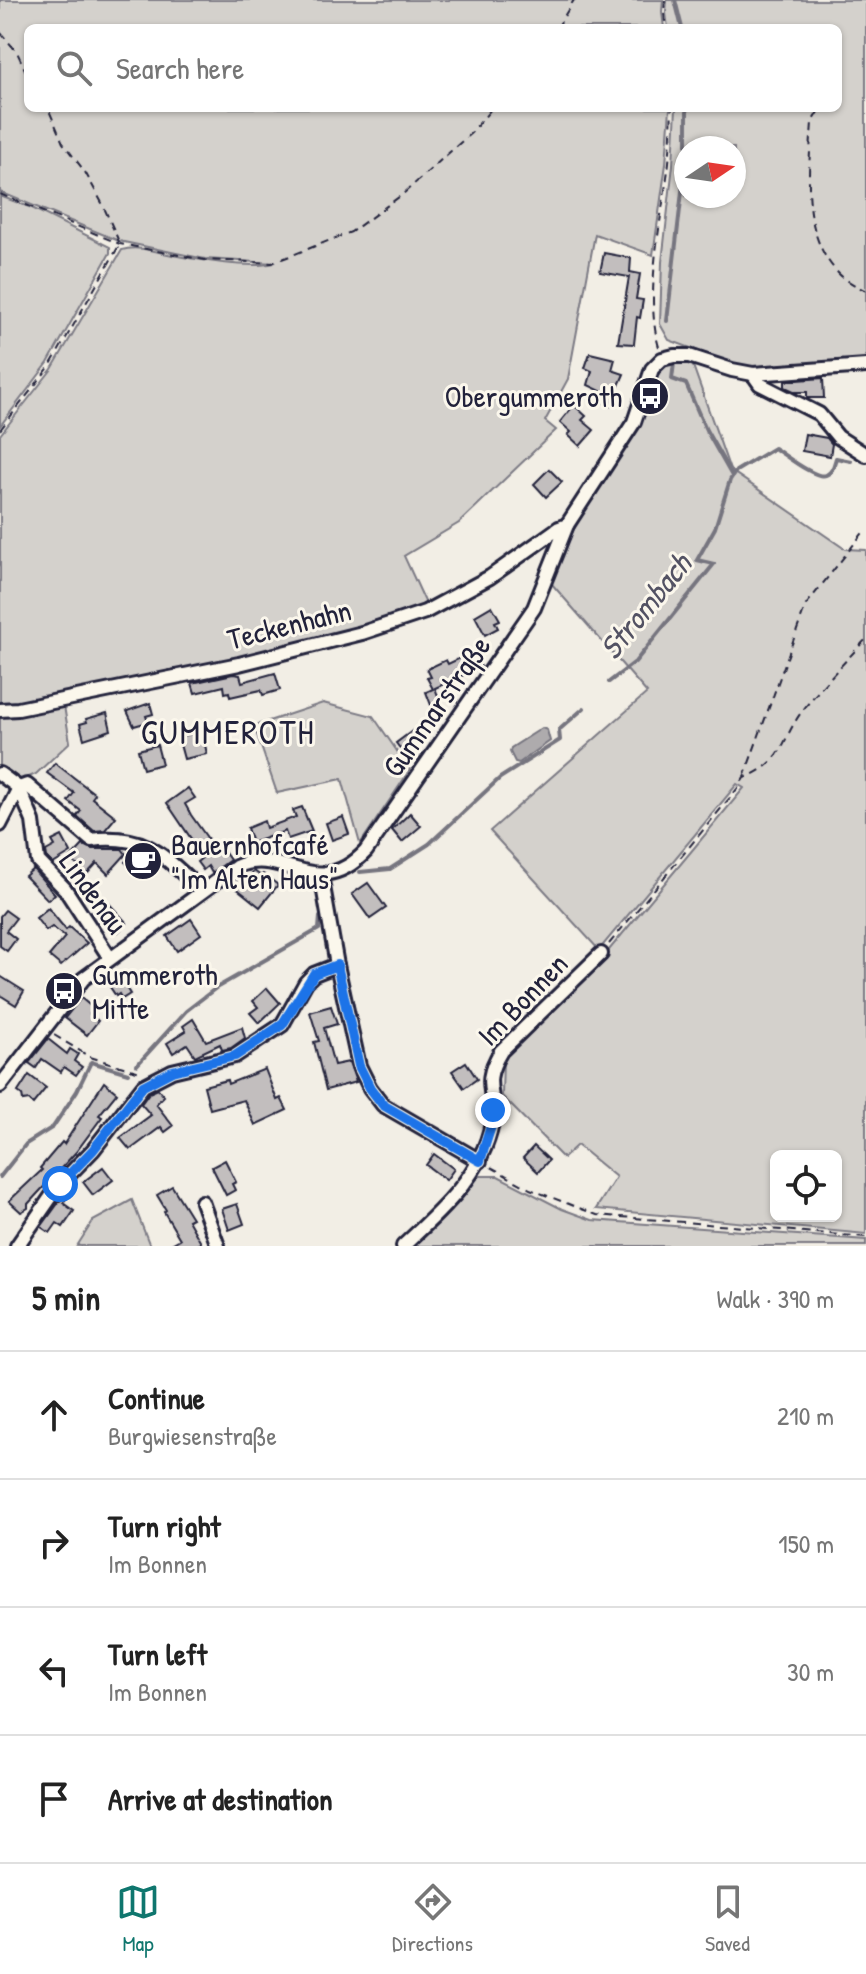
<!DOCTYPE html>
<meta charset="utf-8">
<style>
body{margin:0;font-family:"Patrick Hand",sans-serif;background:#f6f6f6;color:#222}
.controls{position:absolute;right:24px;bottom:24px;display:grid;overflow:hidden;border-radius:12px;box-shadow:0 2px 6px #0004}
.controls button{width:72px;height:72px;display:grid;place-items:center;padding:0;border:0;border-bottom:2px solid #e0e0e0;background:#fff;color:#222;font:40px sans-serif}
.compass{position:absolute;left:674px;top:136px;width:72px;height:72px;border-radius:50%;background:#fff;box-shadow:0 2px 6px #0004;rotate:77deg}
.stop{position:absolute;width:24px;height:24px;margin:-18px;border:6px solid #1a73e8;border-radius:50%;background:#fff}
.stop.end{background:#1a73e8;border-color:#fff;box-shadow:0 2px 8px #0008}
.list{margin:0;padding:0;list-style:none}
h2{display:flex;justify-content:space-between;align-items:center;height:104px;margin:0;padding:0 32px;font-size:34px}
h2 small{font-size:26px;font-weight:400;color:#767676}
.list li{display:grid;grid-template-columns:52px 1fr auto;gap:24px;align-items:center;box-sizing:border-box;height:128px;padding:0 32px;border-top:2px solid #e0e0e0}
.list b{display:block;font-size:30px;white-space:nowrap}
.list p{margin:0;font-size:26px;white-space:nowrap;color:#767676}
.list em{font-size:26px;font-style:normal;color:#767676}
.icon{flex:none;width:44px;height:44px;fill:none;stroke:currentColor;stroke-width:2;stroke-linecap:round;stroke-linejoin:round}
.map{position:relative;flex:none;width:866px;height:1246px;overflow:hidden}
.search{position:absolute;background:#fff;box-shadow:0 2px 6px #0004;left:24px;right:24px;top:24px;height:88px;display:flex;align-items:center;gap:20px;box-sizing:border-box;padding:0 28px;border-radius:12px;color:#767676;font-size:30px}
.sheet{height:616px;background:#fff}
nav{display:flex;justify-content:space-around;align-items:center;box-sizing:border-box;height:112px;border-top:2px solid #e0e0e0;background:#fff;font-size:22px;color:#767676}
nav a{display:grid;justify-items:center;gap:4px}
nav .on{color:#0f766e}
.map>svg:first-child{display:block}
.green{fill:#d4d1cc;stroke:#7b7a84;stroke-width:2;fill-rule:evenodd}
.water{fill:#aeabad;stroke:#76747f;stroke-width:2}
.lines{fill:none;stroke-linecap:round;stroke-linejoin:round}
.stream{stroke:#76747f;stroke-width:4}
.building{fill:#c2bebe;stroke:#22223b;stroke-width:2}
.minor-casing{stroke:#22223b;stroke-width:18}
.path{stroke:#22223b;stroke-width:2;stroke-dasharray:8 6;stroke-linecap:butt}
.minor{stroke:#fbf7ec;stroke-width:12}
.route{stroke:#1a73e8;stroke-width:10}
.labels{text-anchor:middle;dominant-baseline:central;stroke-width:6;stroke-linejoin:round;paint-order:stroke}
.poi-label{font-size:30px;fill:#22223b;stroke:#fbf7ec;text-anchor:start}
.street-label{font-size:30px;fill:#22223b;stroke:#fbf7ec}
.water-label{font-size:32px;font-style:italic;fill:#535263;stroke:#fbf7ec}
.quarter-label{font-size:34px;letter-spacing:2px;fill:#22223b;stroke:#fbf7ec}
</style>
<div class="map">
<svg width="866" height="1246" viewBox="0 0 866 1246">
<rect width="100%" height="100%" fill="#f2eee5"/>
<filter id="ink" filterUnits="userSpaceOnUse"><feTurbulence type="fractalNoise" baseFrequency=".0125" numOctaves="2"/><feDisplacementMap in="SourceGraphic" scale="16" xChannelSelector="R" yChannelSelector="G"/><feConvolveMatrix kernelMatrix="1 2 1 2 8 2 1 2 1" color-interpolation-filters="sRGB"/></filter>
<g filter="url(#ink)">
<g class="green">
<path d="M 0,0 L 663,0 L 662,12 L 664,28 L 28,28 L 28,108 L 670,108 L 666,164 L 653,255 L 595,234 L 568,379 L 545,421 L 556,430 L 459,523 L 404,556 L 427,606 C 295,652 155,676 18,705 L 0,706 L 0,435 L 52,369 L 122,250 C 137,245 157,252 172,255 C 200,260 248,269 274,263 L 205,259 L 119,241 L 0,192 Z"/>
<path d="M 667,0 L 866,0 L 866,360 L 758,369 L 739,366 L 669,340 L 660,324 L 662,262 L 673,165 L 676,108 L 838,108 L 838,28 L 668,28 L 666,13 ZM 686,148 L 734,148 L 734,196 L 686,196 Z"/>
<polygon points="0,196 32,208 110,247 110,253 48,363 0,426"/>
<path d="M 671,362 L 692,363 L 730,470 L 845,549 L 866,550 L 866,1234 L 596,1209 L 616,1177 L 577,1145 L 563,1158 L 502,1096 L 503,1058 L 604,956 L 744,788 L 737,784 L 599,950 L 490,831 L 647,693 L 551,583 L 578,519 L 642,421 L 657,374 ZM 776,1156 L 836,1156 L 836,1216 L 776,1216 Z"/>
<polygon points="323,703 373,716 410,770 360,844 342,779 277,793 254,726"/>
<polygon points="64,706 70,742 36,774 22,780 0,766 0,715"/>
<polygon points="480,1176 498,1176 562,1209 592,1220 866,1240 866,1246 409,1246"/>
<polygon points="132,1200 150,1246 77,1246 93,1221"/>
</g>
<polygon class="water" points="542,728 547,730 550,741 519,763 515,762 510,752 511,748"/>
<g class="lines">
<g class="stream">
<polyline points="675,0 682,28"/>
<polyline points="687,108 687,148"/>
<polyline points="667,321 686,157"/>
<polyline points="674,363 672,379 686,384 706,430 732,476"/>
<path d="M 609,682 L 635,662 L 714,564 L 697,560 L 715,528 L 730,480 L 736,471 L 774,448 C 784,454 816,480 826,475 C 833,472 834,464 836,458 L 851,461"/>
<polyline points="360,872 390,869 429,844 500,778 560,740 559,730 584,708"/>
<polyline points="137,1065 186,1011 216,988 319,929 320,917"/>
<polyline points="0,1177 26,1144 53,1127 77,1091 91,1062 128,1073"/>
</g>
</g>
<g class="building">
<polygon points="604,253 631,258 630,272 640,274 636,299 643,300 640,318 637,317 634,344 618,343 629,277 600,272"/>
<polygon points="590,353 615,359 612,370 624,374 610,406 602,401 605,393 588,385 592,371 585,368"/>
<polygon points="823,378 824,398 807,398 807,392 796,392 785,387 785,381"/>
<polygon points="574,405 586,416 582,420 594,430 580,446 568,435 571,432 560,422"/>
<polygon points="805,434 827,438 832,444 830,456 802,451"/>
<polygon points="549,469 562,482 546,497 534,484"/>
<polygon points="492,606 500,620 495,622 498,628 485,635 475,616"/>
<polygon points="473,652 481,667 435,688 440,701 431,705 426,692 433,689 427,678 431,677 427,669 446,660 448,664"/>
<polygon points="275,673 280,690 263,695 261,690 230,697 229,692 225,693 224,686 195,693 192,683 233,674 240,675 242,682"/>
<polygon points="150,703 153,714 146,716 148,722 134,726 127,711"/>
<polygon points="107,713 111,730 84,739 80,724 87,722 86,719"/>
<polygon points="415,729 423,739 405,755 396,743"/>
<polygon points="202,731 207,754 184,759 178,737"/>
<polygon points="157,745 162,764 143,769 138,750"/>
<polygon points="55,763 95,794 92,798 116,817 105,830 94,831 77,816 81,811 68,801 74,793 47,773"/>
<polygon points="188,788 195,798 185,804 191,815 218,853 223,850 230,860 212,873 208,866 203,870 197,862 202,858 198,854 200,852 167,803"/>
<polygon points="302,807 312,831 288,839 285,831 252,843 247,828 264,821 266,828 296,817 293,810"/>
<polygon points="410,813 421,826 402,842 392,830"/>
<polygon points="343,817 349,834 332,840 326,823"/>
<polygon points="62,836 71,853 53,864 47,857 46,851 55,846 52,841"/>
<polygon points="83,845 92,849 122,849 126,854 108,874 97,863 87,874 70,859"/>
<polygon points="134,852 148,858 155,864 142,878 125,862"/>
<polygon points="33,869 55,894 48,900 25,876"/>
<polygon points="254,871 261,876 263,874 278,885 260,907 230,883 240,875 245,874 249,877"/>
<polygon points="368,883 386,908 370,919 352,894"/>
<polygon points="103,897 127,923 118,932 95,905"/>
<polygon points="48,908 66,930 69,927 87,943 61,966 49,956 65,937 52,927 46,931 36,918"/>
<polygon points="5,910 16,918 6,931 16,939 7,951 0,946 0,916"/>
<polygon points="191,919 201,934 177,951 167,936"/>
<polygon points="115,970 130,994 122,999 119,994 116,996 104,978"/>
<polygon points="0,976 24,991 16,1005 0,995"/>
<polygon points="267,988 280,1003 259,1023 250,1013 258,1007 253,1001"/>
<polygon points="81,998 94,1009 90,1014 98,1021 87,1035 65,1018"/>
<polygon points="331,1006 337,1024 324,1028 334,1065 349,1062 356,1082 326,1090 314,1042 319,1041 310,1012"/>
<polygon points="193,1019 206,1041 242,1027 245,1038 231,1048 222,1050 220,1044 195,1056 187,1044 173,1053 167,1043 186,1031 183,1026"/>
<polygon points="48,1039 67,1054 70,1049 78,1054 74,1061 82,1067 76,1075 64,1067 61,1072 42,1059 36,1068 29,1063"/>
<polygon points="466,1062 477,1079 464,1088 452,1071"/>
<polygon points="265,1069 277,1100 281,1098 287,1110 255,1125 244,1100 210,1109 204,1086 227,1080 228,1084"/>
<polygon points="29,1075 46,1088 33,1104 29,1100 23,1101 22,1095 18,1092"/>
<polygon points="104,1082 117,1093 99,1115 102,1117 76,1152 28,1204 28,1208 21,1212 9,1201 42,1170 40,1168 62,1142 64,1144"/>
<polygon points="158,1089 164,1096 156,1104 173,1126 165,1132 161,1127 130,1150 120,1138 151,1115 141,1104 149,1093"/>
<polygon points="534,1146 549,1160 538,1172 523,1158"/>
<polygon points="434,1154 454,1169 446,1180 426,1165"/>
<polygon points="225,1160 236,1182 232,1184 235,1190 226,1195 212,1167"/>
<polygon points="103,1167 113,1180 93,1195 83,1182"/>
<polygon points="172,1186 192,1218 188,1220 201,1243 196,1246 168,1246 180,1239 164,1212 166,1210 157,1195"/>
<polygon points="70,1187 73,1189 63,1203 74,1211 63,1227 57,1223 50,1233 41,1227"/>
<polygon points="237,1204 244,1224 229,1230 222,1209"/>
</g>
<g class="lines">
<g class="minor-casing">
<g id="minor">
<polyline points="753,374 760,384 819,414 838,437 866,455"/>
<polyline points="0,710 18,709 239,664 362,633 425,612 490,577 559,528 567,525"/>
<polyline points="0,774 19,788 33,821 38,861 65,889 110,958"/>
<path d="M 0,825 L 19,788 L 27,785 L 91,840 C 147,833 163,856 202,891"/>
<polyline points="321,875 337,965 359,1066 370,1088 383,1105 480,1161"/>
<path d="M 0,1086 L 83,979 L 236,867 C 283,844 316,904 366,851 L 534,608 L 567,525 L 634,422 L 652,369 L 662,359 L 674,356 L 689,356 L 732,370 L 753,374 L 866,366"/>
<polyline points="202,1202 218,1246"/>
<polyline points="17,1246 60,1184 93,1150 143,1086 172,1071 235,1056 282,1025 306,982 314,974 337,965"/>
<path d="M 403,1246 C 441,1211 482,1175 492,1123 C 498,1091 479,1087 501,1051 L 601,954"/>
</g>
</g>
<g class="path">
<polyline points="665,0 664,13 666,28"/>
<polyline points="557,28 574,0"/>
<polyline points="0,32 17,52 28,76"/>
<path d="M 818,112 L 812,122 C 809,172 800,234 839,274 C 846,281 857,286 866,291"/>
<polyline points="0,194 120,244 205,260 272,263 351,232 403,194 471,133 492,108"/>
<path d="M 659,347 C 644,297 661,221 668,170 C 671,149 671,128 672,108"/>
<polyline points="0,430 50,366 120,244 102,203 85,172 63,143 48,108"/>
<polyline points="744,777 806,605 866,529"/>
<path d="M 609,944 L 738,788 L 744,778 C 786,762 780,740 803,710 C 822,685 845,662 866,639"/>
<polyline points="54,1035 90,1057 140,1072"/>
<polyline points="491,1167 530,1189 597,1215 866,1237"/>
</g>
<use href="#minor" class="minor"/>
</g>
</g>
<g class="lines" filter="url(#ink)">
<polyline class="route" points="60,1184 93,1150 143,1086 172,1071 235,1056 282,1025 314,974 337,965 359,1066 370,1088 383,1105 480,1161 492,1123 493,1110"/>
</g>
<defs>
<g id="bus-disc" transform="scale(2)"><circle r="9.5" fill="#22223b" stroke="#fbf7ec"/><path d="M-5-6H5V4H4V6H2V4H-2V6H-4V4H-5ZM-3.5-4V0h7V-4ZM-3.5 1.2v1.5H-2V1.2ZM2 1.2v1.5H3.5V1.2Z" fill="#fff"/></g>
<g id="cafe-disc" transform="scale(2)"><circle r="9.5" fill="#22223b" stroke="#fbf7ec"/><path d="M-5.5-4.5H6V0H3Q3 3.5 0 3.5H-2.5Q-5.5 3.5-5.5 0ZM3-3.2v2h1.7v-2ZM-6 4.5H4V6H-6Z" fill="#fff"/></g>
</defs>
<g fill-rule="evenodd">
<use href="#bus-disc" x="650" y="396"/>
<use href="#cafe-disc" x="143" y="861"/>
<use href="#bus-disc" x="64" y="991"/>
</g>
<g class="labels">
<g class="poi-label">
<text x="622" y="396" text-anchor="end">Obergummeroth</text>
<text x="171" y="844">Bauernhofcafé<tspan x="171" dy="34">"Im Alten Haus"</tspan></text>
<text x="92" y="974">Gummeroth<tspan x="92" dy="34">Mitte</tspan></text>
</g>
<g class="street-label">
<text transform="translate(289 624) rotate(-14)">Teckenhahn</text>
<text transform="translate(436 706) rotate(-55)">Gummarstraße</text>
<text transform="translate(94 892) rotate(54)">Lindenau</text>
<text transform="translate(522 999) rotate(-46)">Im Bonnen</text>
</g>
<g class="water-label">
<text transform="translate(645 606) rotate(-51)">Strombach</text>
</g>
<g class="quarter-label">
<text x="228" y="732">GUMMEROTH</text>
</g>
</g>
</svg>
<div class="controls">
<button><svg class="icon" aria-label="locate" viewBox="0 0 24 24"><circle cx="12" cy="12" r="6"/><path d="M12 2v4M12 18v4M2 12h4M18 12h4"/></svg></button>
</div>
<svg class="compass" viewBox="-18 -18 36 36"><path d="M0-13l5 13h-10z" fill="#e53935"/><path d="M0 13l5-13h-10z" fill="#767676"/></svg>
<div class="stop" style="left:60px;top:1184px"></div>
<div class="stop end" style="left:493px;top:1110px"></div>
<div class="search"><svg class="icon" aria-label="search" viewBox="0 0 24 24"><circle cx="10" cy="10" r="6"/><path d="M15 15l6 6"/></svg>Search here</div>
</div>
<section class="sheet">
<h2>5 min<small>Walk · 390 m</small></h2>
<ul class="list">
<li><svg class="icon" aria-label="ahead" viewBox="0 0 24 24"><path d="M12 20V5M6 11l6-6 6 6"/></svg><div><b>Continue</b><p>Burgwiesenstraße</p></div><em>210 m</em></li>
<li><svg class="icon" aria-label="right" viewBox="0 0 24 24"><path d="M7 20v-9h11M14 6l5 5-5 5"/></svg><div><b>Turn right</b><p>Im Bonnen</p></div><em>150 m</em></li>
<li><svg class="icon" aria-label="left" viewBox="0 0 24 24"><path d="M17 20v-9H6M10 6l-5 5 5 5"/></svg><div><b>Turn left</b><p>Im Bonnen</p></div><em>30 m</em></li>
<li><svg class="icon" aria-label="arrive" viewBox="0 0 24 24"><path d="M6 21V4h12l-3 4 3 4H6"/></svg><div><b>Arrive at destination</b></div></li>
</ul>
</section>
<nav>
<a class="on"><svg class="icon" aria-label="map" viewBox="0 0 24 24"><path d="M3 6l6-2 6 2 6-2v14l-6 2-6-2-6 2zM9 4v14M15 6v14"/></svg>Map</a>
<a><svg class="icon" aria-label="directions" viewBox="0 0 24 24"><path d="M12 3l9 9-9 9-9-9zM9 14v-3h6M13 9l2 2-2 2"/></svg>Directions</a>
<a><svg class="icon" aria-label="saved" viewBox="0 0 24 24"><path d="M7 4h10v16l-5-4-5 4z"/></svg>Saved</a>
</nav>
